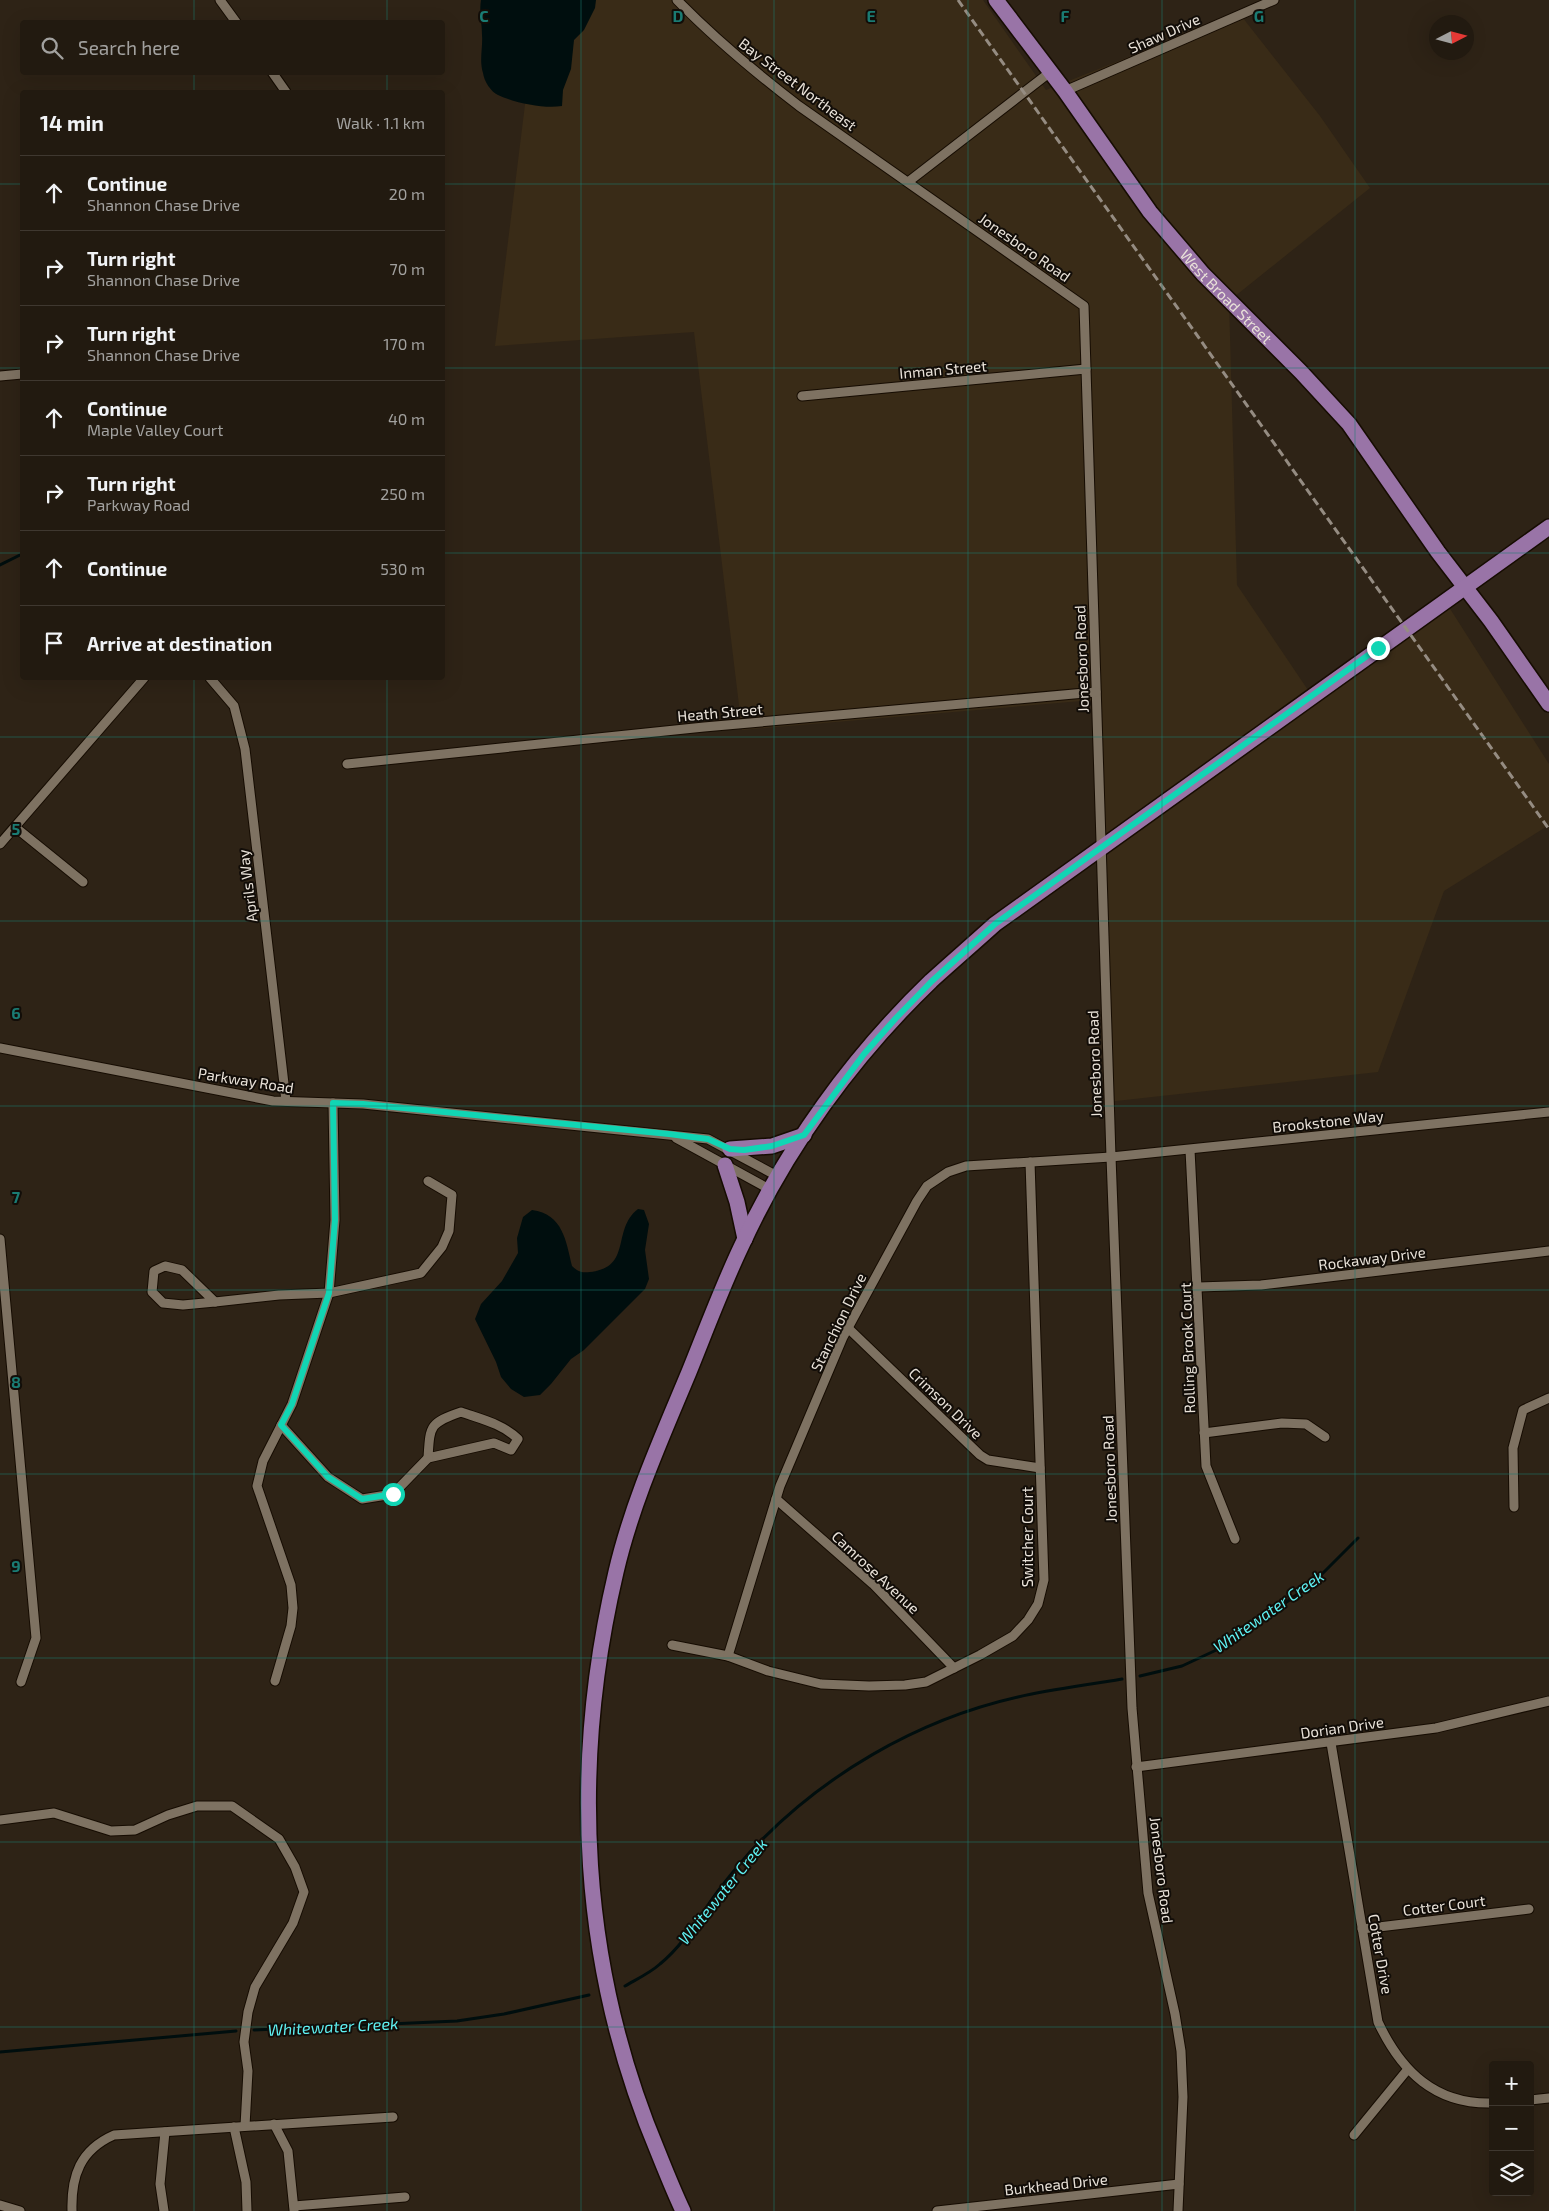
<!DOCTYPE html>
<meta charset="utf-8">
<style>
body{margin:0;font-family:"Exo 2",sans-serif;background:#2e271e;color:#f1f3f6}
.controls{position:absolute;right:15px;bottom:15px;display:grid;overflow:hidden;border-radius:5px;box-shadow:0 5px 20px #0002}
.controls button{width:45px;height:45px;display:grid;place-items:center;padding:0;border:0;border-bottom:1px solid #3f3830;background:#221a10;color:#f1f3f6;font:25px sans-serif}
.compass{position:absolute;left:1429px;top:15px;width:45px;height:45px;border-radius:50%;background:#221a10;box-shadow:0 5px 20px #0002;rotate:84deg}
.stop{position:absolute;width:15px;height:15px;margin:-11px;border:4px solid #11d5b4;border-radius:50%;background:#fff}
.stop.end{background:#11d5b4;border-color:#fff;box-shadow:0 1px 5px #0008}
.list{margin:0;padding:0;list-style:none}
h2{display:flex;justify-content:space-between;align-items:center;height:65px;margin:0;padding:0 20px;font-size:21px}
h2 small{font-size:16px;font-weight:400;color:#a2a19f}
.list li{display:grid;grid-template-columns:32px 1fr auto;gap:15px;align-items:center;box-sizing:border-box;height:75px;padding:0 20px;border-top:1px solid #3f3830}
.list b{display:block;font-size:19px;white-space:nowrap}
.list p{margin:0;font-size:16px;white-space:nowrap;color:#a2a19f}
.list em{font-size:16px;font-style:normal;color:#a2a19f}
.icon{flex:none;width:28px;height:28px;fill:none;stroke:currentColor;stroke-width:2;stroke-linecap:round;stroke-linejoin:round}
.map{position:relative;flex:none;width:1549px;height:2211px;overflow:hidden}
.search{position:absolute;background:#221a10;box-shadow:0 5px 20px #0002;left:20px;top:20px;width:425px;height:55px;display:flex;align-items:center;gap:12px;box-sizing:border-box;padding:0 18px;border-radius:5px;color:#a2a19f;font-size:19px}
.panel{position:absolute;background:#221a10;box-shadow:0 5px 20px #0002;left:20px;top:90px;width:425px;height:590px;border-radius:5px}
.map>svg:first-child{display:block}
.built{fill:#392b17}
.water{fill:#000e0e}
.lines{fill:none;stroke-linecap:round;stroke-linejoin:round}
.stream{stroke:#000e0e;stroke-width:3}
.street-casing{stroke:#160c02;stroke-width:11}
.primary-casing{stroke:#160c02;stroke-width:18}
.street{stroke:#7e7262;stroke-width:9}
.primary{stroke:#9974a7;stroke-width:15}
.rail{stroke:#958c82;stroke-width:3;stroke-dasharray:8 4;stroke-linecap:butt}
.route{stroke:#11d5b4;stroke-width:6}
.grid{fill:none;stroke:#1a7b73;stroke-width:1;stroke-opacity:0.55}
.labels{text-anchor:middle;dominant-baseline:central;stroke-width:4;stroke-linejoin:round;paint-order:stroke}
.street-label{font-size:15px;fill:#e9e2d9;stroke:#120d08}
.water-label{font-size:16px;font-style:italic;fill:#5ff1f3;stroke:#120d08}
.grid-label{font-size:16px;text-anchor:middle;font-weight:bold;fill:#1a7b73;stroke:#120d08;stroke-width:4;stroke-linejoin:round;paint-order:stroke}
</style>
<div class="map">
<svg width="1549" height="2211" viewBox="0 0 1549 2211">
<rect width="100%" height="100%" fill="#2e2316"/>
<polygon class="built" points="538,0 983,0 1046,90 1239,13 1320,116 1370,188 1229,301 1237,585 1312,696 1447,604 1549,764 1549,825 1444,891 1378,1072 1107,1102 1093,700 742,730 694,332 495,346"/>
<g class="water">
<path d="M 481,0 L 596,0 L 595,8 L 584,30 L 574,40 L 571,69 L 563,90 L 562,106 C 544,109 515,103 498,95 C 491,92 484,81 483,73 C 479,60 483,48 482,35 C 482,23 479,12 481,0 Z"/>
<path d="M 638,1209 L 644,1210 L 649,1224 L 645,1250 L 649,1279 L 645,1289 L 584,1350 L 571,1359 L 551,1384 L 540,1395 L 524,1397 L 511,1389 L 501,1377 L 496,1362 L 475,1319 L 481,1304 L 502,1281 L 518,1253 L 517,1238 L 523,1217 L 532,1210 C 563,1214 566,1241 572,1266 C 578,1272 582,1273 590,1272 C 633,1267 611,1230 638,1209 Z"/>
</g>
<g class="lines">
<g class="stream">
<polyline points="0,565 22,554"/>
<polyline points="1140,1676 1182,1666 1225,1646 1313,1583 1358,1538"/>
<path d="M 625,1986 C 637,1979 650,1973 660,1964 C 681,1947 695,1924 710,1902 C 722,1885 736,1868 750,1852 C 821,1776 916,1720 1018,1697 C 1052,1689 1088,1685 1122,1679"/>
<polyline points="254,2030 457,2021 504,2014 589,1995"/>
<polyline points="0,2052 236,2031"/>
</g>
<g class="street-casing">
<g id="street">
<polyline points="220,0 236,22"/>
<path d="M 677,0 C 715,39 756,73 799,106 L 1084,306 L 1111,1157 L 1132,1708 L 1148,1893 L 1175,2014 L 1181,2051 L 1183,2097 L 1178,2211"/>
<polyline points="272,72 286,92"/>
<polyline points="1065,91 1274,0"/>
<polyline points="908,182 1049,73"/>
<polyline points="0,376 22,374"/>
<polyline points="802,396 1086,369"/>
<polyline points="210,678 234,706 245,749 286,1101"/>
<polyline points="347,764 704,727 1096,692"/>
<polyline points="15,827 83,882"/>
<polyline points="0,844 144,678"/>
<polyline points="0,1048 273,1101 363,1104 708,1139 779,1177"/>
<polyline points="676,1138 771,1190"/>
<polyline points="1190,1150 1206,1466 1235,1539"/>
<polyline points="0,1239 36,1638 21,1682"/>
<polygon points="165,1266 182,1270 215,1302 183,1305 163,1303 152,1292 154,1271"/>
<polyline points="1198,1287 1261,1285 1549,1251"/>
<polyline points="215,1302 279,1295 329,1293 421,1273 442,1247 449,1231 452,1195 428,1181"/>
<polyline points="848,1328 980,1455 988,1460 1040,1468"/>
<path d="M 461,1412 C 481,1419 503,1424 518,1439 L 511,1450 L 494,1443 L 428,1458 C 430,1426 429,1423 461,1412 Z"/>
<polyline points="281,1425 328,1477 362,1499 393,1494 428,1458"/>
<polyline points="1204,1433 1282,1423 1306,1424 1325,1437"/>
<polyline points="776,1499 873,1584 954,1668"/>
<polyline points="1514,1507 1513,1448 1523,1410 1549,1398"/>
<polyline points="672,1645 728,1656 768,1671 821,1684 869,1686 905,1685 926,1682 980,1655 1013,1636 1028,1620 1038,1604 1044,1580 1030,1162"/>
<polyline points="728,1656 780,1486 843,1337 917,1201 927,1186 948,1172 966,1166 1111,1157 1549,1112"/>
<polyline points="275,1681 291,1626 293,1608 291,1585 257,1486 263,1461 292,1404 329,1293 335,1220 333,1103"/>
<path d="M 1331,1743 L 1378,2022 C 1401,2071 1435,2105 1493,2103"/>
<polyline points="1136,1767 1436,1728 1549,1701"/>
<polyline points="0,1820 54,1813 111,1831 135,1830 168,1815 197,1806 232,1806 279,1839 295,1867 304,1892 293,1923 255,1987 248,2012 244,2042 248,2071 245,2126"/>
<polyline points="1362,1929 1529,1909"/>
<polyline points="1530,2100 1549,2098"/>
<polyline points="274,2124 288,2151 294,2210"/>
<polyline points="234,2127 246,2182 247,2211"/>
<polyline points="1354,2135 1408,2069"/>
<polyline points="0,2205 20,2211"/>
<polyline points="294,2206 405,2197"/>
<path d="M 72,2211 C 71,2176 80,2150 114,2135 L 393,2117"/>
<polyline points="164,2211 160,2184 165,2132"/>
<polyline points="937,2211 1179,2184"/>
</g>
</g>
<g class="primary-casing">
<g id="primary">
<path id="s1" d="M 996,0 L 1065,91 L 1150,212 L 1203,274 L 1301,372 L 1349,424 L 1438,552 L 1491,621 L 1549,704"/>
<polyline points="730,1149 772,1146 804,1135"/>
<polyline points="725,1165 737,1202 745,1239"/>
<path d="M 683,2211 C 674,2192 666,2172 658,2152 C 580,1967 570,1767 616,1572 C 632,1503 662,1437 689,1372 C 706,1330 722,1287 741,1247 C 786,1148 853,1056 931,981 C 952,962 974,943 995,924 L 1549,527"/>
</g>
</g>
<use href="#street" class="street"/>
<use href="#primary" class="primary"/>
<polyline class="rail" points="958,0 1549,829"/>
</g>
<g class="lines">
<polyline class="route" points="393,1494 362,1499 328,1477 281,1425 292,1404 329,1293 335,1220 333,1103 363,1104 669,1134 708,1139 730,1149 744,1150 772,1146 804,1135 864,1054 896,1018 932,981 995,924 1378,648"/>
</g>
<path class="grid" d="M 194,0 L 194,22M 387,0 L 387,22M 581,0 L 581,2211M 774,0 L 774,2211M 968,0 L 968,2211M 1162,0 L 1162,2211M 1355,0 L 1355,2211M 194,72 L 194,92M 387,72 L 387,92M 0,184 L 22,184M 442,184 L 1549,184M 0,368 L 22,368M 442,368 L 1549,368M 0,553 L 22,553M 442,553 L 1549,553M 194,678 L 194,2211M 387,678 L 387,2211M 0,737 L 1549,737M 0,921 L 1549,921M 0,1106 L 1549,1106M 0,1290 L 1549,1290M 0,1474 L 1549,1474M 0,1658 L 1549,1658M 0,1842 L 1549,1842M 0,2027 L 1549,2027"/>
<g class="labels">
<g class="street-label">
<text transform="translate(1164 33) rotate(-24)">Shaw Drive</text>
<text transform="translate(798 84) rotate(37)">Bay Street Northeast</text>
<text transform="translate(1025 247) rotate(35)">Jonesboro Road</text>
<text stroke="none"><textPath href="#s1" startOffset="376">West Broad Street</textPath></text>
<text transform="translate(943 369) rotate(-5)">Inman Street</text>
<text transform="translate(1081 659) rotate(-92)">Jonesboro Road</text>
<text transform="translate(720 712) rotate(-5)">Heath Street</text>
<text transform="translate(247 886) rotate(-97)">Aprils Way</text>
<text transform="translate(1094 1064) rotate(-92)">Jonesboro Road</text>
<text transform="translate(246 1080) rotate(9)">Parkway Road</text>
<text transform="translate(1328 1121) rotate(-6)">Brookstone Way</text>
<text transform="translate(1372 1258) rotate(-7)">Rockaway Drive</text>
<text transform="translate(838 1322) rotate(-64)">Stanchion Drive</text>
<text transform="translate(1187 1348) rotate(-92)">Rolling Brook Court</text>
<text transform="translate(946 1403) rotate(44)">Crimson Drive</text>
<text transform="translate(1109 1469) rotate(-92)">Jonesboro Road</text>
<text transform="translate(1027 1537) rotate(-90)">Switcher Court</text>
<text transform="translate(876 1572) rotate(43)">Camrose Avenue</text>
<text transform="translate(1342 1727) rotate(-8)">Dorian Drive</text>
<text transform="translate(1162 1870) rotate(83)">Jonesboro Road</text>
<text transform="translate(1444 1905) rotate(-7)">Cotter Court</text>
<text transform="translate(1381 1954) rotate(80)">Cotter Drive</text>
<text transform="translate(1056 2184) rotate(-6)">Burkhead Drive</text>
</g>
<g class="water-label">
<text transform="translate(1268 1611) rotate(-35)">Whitewater Creek</text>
<text transform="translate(722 1891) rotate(-51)">Whitewater Creek</text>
<text transform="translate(333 2026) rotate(-3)">Whitewater Creek</text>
</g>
</g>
<g class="grid-label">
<text x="484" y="22">C</text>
<text x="678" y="22">D</text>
<text x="871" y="22">E</text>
<text x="1065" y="22">F</text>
<text x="1259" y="22">G</text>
<text x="16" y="835">5</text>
<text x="16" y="1019">6</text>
<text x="16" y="1203">7</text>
<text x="16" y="1388">8</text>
<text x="16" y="1572">9</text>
</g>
</svg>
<div class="controls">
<button>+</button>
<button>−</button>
<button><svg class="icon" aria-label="layers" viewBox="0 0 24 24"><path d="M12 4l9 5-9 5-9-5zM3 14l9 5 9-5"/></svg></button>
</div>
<svg class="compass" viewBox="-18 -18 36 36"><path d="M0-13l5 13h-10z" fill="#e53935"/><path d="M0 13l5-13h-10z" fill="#a2a19f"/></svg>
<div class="stop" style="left:393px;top:1494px"></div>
<div class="stop end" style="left:1378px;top:648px"></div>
<div class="search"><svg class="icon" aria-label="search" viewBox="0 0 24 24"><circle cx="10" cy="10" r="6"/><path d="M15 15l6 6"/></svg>Search here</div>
<section class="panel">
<h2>14 min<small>Walk · 1.1 km</small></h2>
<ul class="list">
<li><svg class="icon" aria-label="ahead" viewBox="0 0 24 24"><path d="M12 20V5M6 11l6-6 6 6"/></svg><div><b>Continue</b><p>Shannon Chase Drive</p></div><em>20 m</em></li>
<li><svg class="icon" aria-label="right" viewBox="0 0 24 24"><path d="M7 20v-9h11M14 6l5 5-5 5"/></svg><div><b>Turn right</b><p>Shannon Chase Drive</p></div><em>70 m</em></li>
<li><svg class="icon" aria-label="right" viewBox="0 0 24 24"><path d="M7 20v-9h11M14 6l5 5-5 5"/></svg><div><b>Turn right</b><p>Shannon Chase Drive</p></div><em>170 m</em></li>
<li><svg class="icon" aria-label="ahead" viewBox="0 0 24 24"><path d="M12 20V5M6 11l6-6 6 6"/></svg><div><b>Continue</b><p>Maple Valley Court</p></div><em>40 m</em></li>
<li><svg class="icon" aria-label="right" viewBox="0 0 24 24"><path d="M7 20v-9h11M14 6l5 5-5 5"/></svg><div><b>Turn right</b><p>Parkway Road</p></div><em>250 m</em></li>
<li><svg class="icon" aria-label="ahead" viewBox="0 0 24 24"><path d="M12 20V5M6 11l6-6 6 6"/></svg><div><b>Continue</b></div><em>530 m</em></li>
<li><svg class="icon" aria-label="arrive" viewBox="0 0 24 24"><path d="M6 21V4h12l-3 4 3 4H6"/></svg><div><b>Arrive at destination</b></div></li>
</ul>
</section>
</div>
